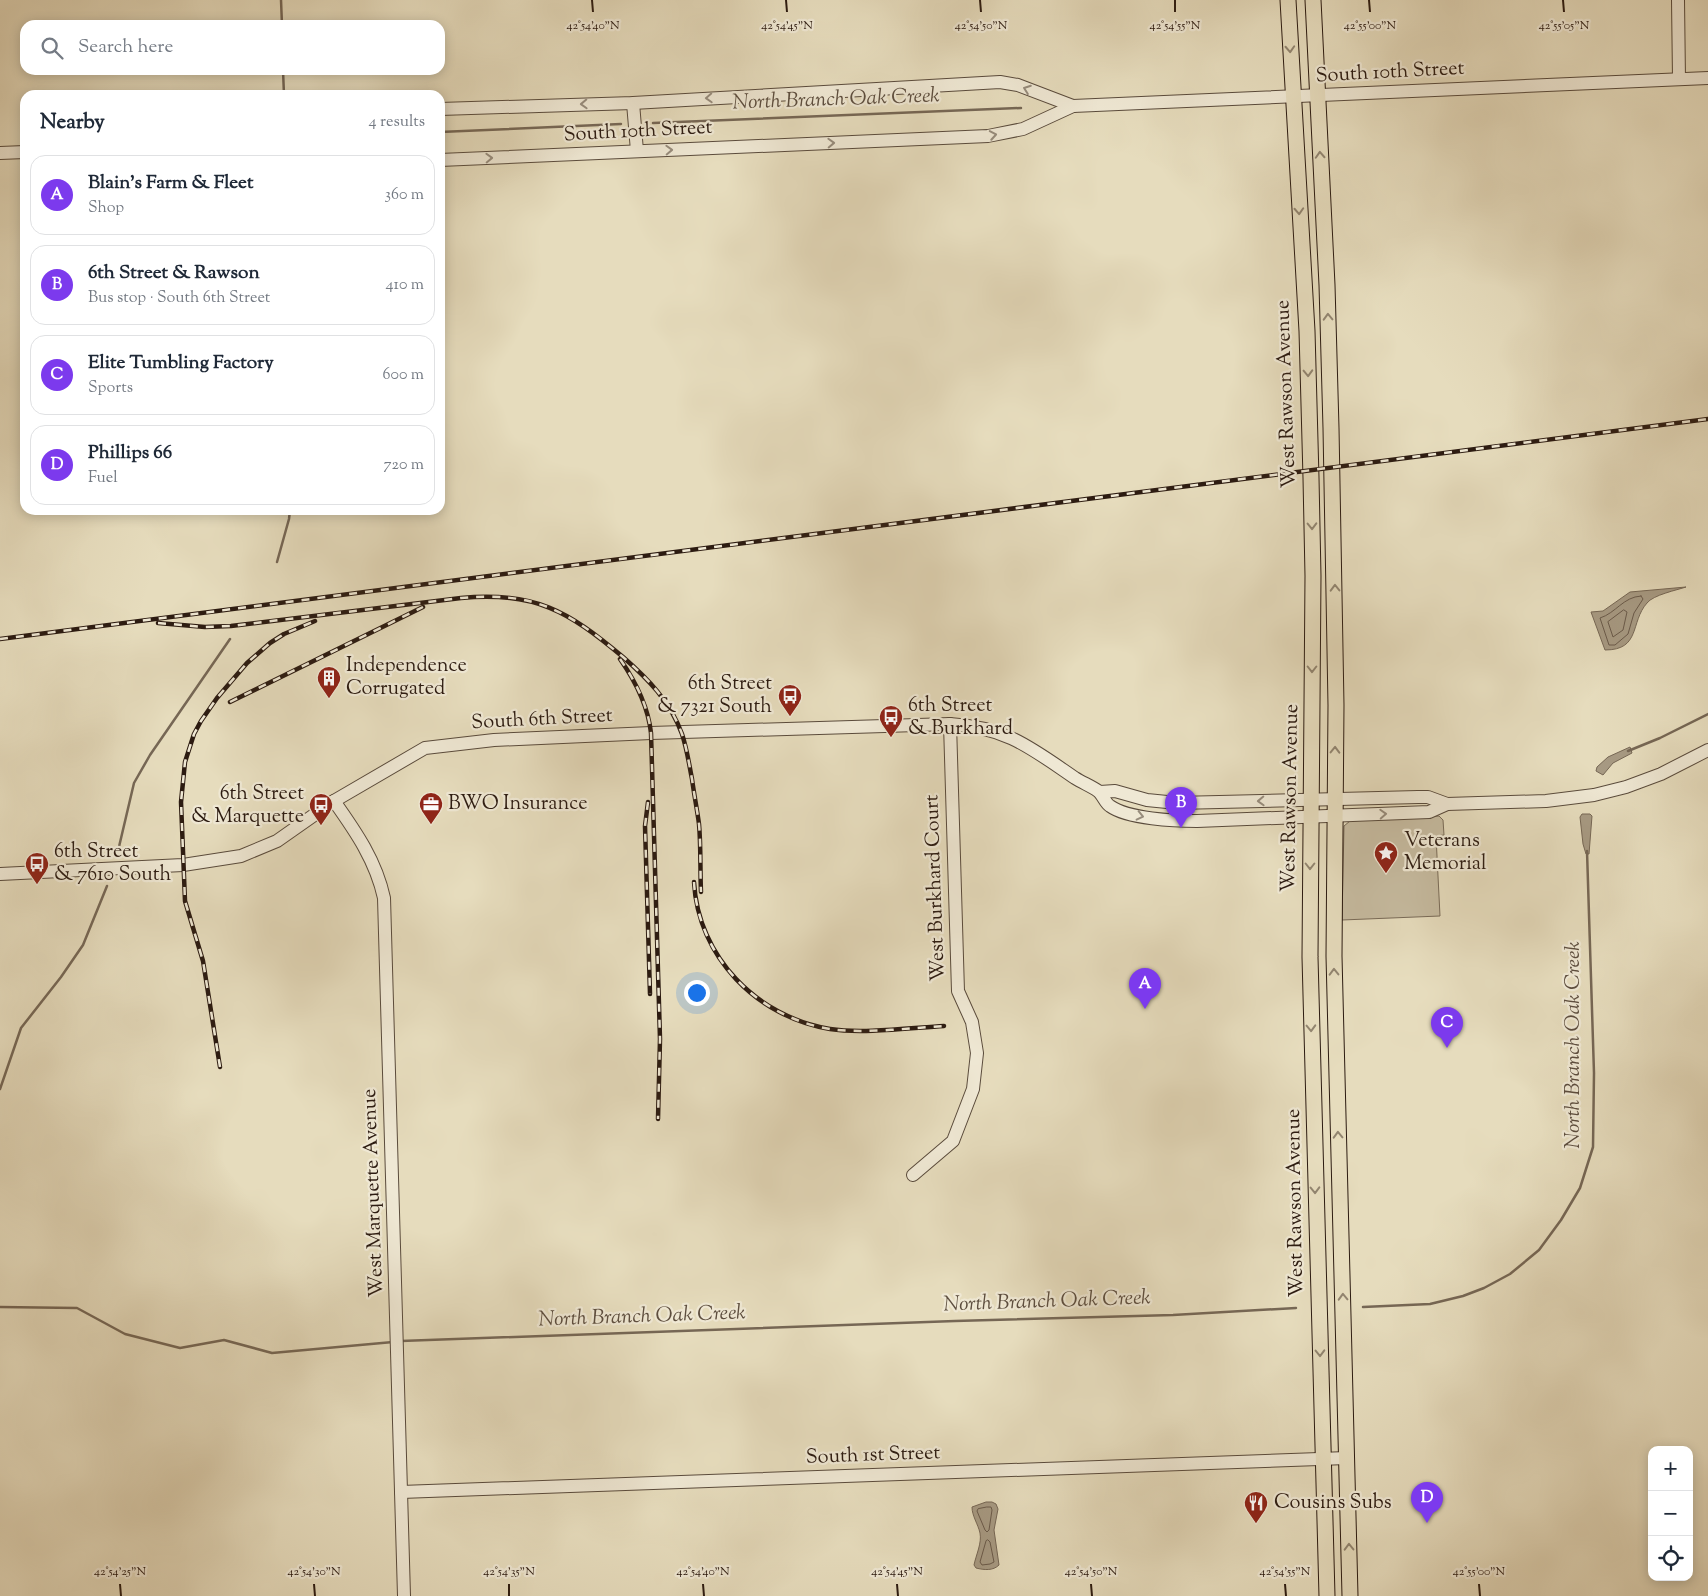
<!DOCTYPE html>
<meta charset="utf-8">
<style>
body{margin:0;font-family:"Sorts Mill Goudy",serif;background:#f2f2f3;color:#1f2937}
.controls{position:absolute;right:15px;bottom:15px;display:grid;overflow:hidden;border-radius:10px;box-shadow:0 2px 12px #0003}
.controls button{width:45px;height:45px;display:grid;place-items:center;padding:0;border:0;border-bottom:1px solid #e0e1e3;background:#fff;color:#1f2937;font:25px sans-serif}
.you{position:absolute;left:696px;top:992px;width:18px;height:18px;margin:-12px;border:4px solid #fff;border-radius:50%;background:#1a73e8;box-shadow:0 0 0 8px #1a73e833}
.badge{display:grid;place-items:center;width:32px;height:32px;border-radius:50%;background:#7c3aed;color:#fff;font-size:16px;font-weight:700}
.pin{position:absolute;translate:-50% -41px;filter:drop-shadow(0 1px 2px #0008)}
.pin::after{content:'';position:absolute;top:26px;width:18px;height:15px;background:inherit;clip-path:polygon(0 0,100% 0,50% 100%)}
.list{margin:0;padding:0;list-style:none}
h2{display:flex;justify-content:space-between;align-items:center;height:65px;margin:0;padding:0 20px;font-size:21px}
h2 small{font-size:16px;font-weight:400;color:#747a83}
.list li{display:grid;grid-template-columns:32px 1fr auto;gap:15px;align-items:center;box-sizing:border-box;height:80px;margin:0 10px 10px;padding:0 10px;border:1px solid #e0e1e3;border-radius:15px}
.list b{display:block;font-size:19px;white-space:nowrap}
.list p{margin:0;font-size:16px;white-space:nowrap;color:#747a83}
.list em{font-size:16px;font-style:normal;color:#747a83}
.icon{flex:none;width:28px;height:28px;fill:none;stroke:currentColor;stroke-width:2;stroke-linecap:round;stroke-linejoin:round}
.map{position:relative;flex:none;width:1708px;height:1596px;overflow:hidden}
.search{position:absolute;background:#fff;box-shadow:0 2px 12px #0003;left:20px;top:20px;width:425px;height:55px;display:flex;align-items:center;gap:12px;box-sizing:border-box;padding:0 18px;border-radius:15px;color:#747a83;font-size:19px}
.panel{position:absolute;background:#fff;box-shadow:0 2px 12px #0003;left:20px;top:90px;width:425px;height:425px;border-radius:15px}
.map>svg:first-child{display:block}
.green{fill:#c6bba0;stroke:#796b58}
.water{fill:#a79a83;stroke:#766755}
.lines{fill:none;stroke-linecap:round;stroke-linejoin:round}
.shore{stroke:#6a5a4a;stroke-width:1}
.stream{stroke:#766755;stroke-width:2.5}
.minor-casing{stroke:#5a4b3c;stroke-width:14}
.major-casing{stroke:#2c1b11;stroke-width:17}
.minor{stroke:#efe8d4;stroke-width:12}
.major{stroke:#e6dcbd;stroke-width:15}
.rail-casing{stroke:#2c1b11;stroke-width:4.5}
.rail{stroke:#efe8d4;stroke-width:2.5;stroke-dasharray:8;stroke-linecap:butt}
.oneway{stroke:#928570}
.oneway2{stroke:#978c7c}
.ticks{fill:none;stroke:#2c1b11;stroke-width:2}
.labels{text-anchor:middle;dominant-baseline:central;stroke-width:4.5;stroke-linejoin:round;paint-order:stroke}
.street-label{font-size:20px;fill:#2c1b11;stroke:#efe8d4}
.poi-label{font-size:20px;fill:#2c1b11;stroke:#efe8d4;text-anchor:start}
.water-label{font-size:21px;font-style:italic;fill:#5d4e3f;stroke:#efe8d4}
.ticks-label{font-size:12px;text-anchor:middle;fill:#2c1b11;stroke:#efe8d4;stroke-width:4.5;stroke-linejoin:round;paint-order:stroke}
</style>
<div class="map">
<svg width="1708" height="1596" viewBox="0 0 1708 1596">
<rect width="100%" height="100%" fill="#e6dcbd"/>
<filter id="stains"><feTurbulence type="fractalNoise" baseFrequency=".004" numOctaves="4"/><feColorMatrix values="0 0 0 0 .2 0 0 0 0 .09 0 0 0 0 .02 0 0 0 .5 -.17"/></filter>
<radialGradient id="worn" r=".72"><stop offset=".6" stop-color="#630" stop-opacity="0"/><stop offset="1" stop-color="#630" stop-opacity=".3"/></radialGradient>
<polygon class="green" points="1439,816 1443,820 1444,835 1436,836 1440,916 1342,920 1344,826 1350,821"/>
<g class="water">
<path d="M 1686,587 C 1677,590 1653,595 1647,603 C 1630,622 1641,650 1605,650 L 1591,612 L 1603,611 L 1630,592 Z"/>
<polygon points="1630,747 1632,753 1613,763 1603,775 1596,771 1597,767 1608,757"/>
<polygon points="1582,814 1590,814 1592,816 1589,854 1586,854 1583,844 1580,817"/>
<path d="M 986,1502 L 992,1502 L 996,1504 L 998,1509 L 994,1530 L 999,1565 C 993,1571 984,1570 976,1568 L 974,1565 C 976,1555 982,1543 980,1533 C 978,1524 972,1516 972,1507 Z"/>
</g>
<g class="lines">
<g class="shore">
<path d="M 1641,596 L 1643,599 L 1634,613 L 1628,634 L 1615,645 L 1609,645 L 1600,618 C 1616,613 1623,597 1641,596 Z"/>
<polygon points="1624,610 1627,612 1623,630 1613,637 1608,622"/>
<polygon points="987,1507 991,1507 992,1510 989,1530 987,1532 985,1530 977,1511 978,1509"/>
<polygon points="988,1540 990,1542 994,1562 990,1564 982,1565 980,1562 986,1541"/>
</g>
<g class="stream">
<polyline points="281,0 282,25"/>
<polyline points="283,70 284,95"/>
<polyline points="653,123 1021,108"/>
<polyline points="440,132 621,124"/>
<polyline points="277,562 289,519 290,510"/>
<polyline points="1628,751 1660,738 1708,714"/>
<polyline points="118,851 134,783 150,755 230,639"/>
<polyline points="0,1089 21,1028 61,977 83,945 107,886"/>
<polyline points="0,1307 77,1308 125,1334 180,1348 224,1340 272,1353 393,1342"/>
<polyline points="1363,1307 1430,1304 1463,1296 1484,1288 1510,1274 1539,1250 1561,1220 1580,1188 1593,1147 1594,1073 1587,851"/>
<polyline points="401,1341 955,1321 1173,1315 1296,1308"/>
</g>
<g class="minor-casing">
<g id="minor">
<polyline points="1678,0 1679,79"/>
<polyline points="633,103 637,151"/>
<polyline points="440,109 633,103 1000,82 1018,85 1073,106"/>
<polyline points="0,153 25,152"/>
<polyline points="440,160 988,136 1023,129 1073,106 1708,78"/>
<polyline points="1100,792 1115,791 1147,800 1177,803 1418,797 1428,797 1447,804 1546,801 1594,795 1626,787 1661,774 1708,750"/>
<path d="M 334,801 C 356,832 376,861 384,898 L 404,1596"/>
<path d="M 0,874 L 183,865 L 241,856 L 277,841 L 334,801 L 425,748 L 494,740 L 651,733 L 950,724 C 1006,727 1031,748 1075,778 C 1083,783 1091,786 1098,791 C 1103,795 1105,803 1110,806 C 1128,819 1175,821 1197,821 L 1429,812 L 1447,804"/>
<polyline points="913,1175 953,1141 973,1089 977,1053 972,1022 958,991 950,724"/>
<polyline points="401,1492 1347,1458"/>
</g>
</g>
<g class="major-casing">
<g id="major">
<polyline points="1288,0 1307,331 1311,478 1313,576 1310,957 1327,1596"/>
<polyline points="1313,0 1327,285 1331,428 1336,705 1334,956 1350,1596"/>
</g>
</g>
<use href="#minor" class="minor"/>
<use href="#major" class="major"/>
<g class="rail-casing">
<g id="rail">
<path d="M 158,623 L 205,627 L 231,626 L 461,598 C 535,591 568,611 623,657 C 648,679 670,701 682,734 C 687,749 689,764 692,779 C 694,794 697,809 699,824 C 701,846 700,870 701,892"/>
<polyline points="0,639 1708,419"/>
<path d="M 620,659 C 636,682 648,706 651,733 L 660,1039 L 658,1119"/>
<polyline points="230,702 423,607"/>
<polyline points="648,802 645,826 650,994"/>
<path d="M 694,882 C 698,957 757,1017 830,1029 C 862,1034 910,1028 944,1026"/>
<polyline points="220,1067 203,961 185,901 181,802 185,762 194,734 201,721 217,698 247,663 270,643 284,634 315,621"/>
</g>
</g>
<use href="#rail" class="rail"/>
</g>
<defs><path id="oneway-chevron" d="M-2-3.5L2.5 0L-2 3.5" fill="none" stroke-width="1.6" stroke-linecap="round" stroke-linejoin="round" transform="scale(1.25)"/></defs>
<g class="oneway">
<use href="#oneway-chevron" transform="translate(1290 49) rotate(87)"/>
<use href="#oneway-chevron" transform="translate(1320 155) rotate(-93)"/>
<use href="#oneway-chevron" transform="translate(1299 211) rotate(87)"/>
<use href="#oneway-chevron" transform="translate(1328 317) rotate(-92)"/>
<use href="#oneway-chevron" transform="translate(1308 373) rotate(88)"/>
<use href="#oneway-chevron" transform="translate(1312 526) rotate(89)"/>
<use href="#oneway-chevron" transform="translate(1335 588) rotate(-91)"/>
<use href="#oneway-chevron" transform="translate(1312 669) rotate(90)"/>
<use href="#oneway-chevron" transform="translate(1335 750) rotate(-89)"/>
<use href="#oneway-chevron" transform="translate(1310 866) rotate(90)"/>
<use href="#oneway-chevron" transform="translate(1334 972) rotate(-91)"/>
<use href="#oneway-chevron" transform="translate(1311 1028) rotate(88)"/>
<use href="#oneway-chevron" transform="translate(1338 1135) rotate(-92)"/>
<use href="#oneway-chevron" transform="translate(1315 1190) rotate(89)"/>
<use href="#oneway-chevron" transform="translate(1343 1297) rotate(-92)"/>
<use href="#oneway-chevron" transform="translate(1320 1353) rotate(89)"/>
<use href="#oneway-chevron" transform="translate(1349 1547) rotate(-91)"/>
</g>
<g class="oneway2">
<use href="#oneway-chevron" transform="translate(1027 89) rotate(-160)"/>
<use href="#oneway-chevron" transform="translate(709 98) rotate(177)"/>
<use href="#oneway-chevron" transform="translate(584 104) rotate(178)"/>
<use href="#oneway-chevron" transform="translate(993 135) rotate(-10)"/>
<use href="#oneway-chevron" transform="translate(831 143) rotate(-2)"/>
<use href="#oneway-chevron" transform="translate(669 150) rotate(-2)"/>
<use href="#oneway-chevron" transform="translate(489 158) rotate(-2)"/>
<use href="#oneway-chevron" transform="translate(1261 801) rotate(178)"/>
<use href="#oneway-chevron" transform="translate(1383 814) rotate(-3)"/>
<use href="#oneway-chevron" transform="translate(1140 816) rotate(13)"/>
</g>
<path class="ticks" d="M 592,0 L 593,12M 786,0 L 787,12M 980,0 L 981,12M 1175,0 L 1175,12M 1369,0 L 1370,12M 1563,0 L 1564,12M 120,1584 L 121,1596M 314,1584 L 315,1596M 509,1584 L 509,1596M 703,1584 L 704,1596M 897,1584 L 898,1596M 1091,1584 L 1092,1596M 1285,1584 L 1286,1596M 1479,1584 L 1480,1596"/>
<defs>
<g id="building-pin" transform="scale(1.25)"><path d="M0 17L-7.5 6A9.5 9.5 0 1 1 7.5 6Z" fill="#8f2418" stroke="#efe8d4"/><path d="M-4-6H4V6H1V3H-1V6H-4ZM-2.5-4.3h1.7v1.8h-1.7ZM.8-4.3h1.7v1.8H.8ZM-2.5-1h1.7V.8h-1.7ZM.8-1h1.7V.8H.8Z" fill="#fff"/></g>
<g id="bus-pin" transform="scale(1.25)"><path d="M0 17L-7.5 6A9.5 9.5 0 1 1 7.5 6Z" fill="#8f2418" stroke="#efe8d4"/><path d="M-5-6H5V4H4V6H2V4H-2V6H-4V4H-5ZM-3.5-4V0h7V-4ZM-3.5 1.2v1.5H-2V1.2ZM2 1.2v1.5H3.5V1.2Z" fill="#fff"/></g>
<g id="office-pin" transform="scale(1.25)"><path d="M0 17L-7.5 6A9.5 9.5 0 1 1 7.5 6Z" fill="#8f2418" stroke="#efe8d4"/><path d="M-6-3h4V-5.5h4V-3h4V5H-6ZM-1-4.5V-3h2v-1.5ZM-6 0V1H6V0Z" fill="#fff"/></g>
<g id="sight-pin" transform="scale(1.25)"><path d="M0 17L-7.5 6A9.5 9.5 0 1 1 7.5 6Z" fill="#8f2418" stroke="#efe8d4"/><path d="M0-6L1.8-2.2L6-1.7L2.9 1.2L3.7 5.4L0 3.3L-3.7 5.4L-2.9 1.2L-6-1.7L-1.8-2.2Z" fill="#fff"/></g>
<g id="restaurant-pin" transform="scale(1.25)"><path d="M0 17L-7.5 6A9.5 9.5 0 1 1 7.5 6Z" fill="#8f2418" stroke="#efe8d4"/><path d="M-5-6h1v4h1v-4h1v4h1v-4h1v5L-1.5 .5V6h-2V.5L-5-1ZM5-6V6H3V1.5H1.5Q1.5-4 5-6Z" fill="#fff"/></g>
</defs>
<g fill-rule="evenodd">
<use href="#building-pin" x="329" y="678"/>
<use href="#bus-pin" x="790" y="696"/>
<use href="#bus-pin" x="891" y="717"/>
<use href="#office-pin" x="431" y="804"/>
<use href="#bus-pin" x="321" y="805"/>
<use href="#sight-pin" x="1386" y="853"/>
<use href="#bus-pin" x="37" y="864"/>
<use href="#restaurant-pin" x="1256" y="1503"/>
</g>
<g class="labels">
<g class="street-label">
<text transform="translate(1390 73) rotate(-3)">South 10th Street</text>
<text transform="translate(638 132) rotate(-3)">South 10th Street</text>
<text transform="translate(1287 394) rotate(-92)">West Rawson Avenue</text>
<text transform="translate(542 720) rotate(-3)">South 6th Street</text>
<text transform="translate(1291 798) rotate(-89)">West Rawson Avenue</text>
<text transform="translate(936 888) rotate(-92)">West Burkhard Court</text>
<text transform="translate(374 1193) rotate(-92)">West Marquette Avenue</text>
<text transform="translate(1296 1203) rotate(-91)">West Rawson Avenue</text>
<text transform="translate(873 1456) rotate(-2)">South 1st Street</text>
</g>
<g class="poi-label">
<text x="346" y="666">Independence<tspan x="346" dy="23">Corrugated</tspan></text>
<text x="772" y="684" text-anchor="end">6th Street<tspan x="772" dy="23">&amp; 7321 South</tspan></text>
<text x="908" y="706">6th Street<tspan x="908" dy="23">&amp; Burkhard</tspan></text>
<text x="304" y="794" text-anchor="end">6th Street<tspan x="304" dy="23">&amp; Marquette</tspan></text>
<text x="448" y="804">BWO Insurance</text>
<text x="1404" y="841">Veterans<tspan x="1404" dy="23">Memorial</tspan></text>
<text x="54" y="852">6th Street<tspan x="54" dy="23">&amp; 7610 South</tspan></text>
<text x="1274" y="1503">Cousins Subs</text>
</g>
<g class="water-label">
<text transform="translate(836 100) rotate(-2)">North Branch Oak Creek</text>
<text transform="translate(1574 1045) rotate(-90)">North Branch Oak Creek</text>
<text transform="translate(1047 1302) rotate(-2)">North Branch Oak Creek</text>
<text transform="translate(642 1317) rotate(-2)">North Branch Oak Creek</text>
</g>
</g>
<g class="ticks-label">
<text x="593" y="29">42°54'40"N</text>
<text x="787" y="29">42°54'45"N</text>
<text x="981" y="29">42°54'50"N</text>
<text x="1175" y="29">42°54'55"N</text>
<text x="1370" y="29">42°55'00"N</text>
<text x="1564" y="29">42°55'05"N</text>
<text x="120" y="1575">42°54'25"N</text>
<text x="314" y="1575">42°54'30"N</text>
<text x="509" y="1575">42°54'35"N</text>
<text x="703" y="1575">42°54'40"N</text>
<text x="897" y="1575">42°54'45"N</text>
<text x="1091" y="1575">42°54'50"N</text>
<text x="1285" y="1575">42°54'55"N</text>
<text x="1479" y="1575">42°55'00"N</text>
</g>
<rect width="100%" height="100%" filter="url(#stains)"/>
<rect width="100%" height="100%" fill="url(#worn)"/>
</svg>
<div class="controls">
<button>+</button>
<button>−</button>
<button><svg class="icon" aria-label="locate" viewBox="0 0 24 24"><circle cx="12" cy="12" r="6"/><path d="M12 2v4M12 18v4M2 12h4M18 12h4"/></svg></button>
</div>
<div class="you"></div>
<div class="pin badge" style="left:1145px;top:1009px">A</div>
<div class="pin badge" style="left:1181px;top:828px">B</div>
<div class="pin badge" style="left:1447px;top:1048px">C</div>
<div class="pin badge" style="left:1427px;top:1523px">D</div>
<div class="search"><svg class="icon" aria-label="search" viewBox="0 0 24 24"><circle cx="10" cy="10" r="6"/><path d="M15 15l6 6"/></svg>Search here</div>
<section class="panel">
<h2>Nearby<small>4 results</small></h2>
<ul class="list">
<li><span class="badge">A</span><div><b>Blain's Farm &amp; Fleet</b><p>Shop</p></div><em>360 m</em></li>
<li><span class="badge">B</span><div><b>6th Street &amp; Rawson</b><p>Bus stop · South 6th Street</p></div><em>410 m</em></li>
<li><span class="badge">C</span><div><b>Elite Tumbling Factory</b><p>Sports</p></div><em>600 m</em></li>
<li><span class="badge">D</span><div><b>Phillips 66</b><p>Fuel</p></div><em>720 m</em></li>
</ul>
</section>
</div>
